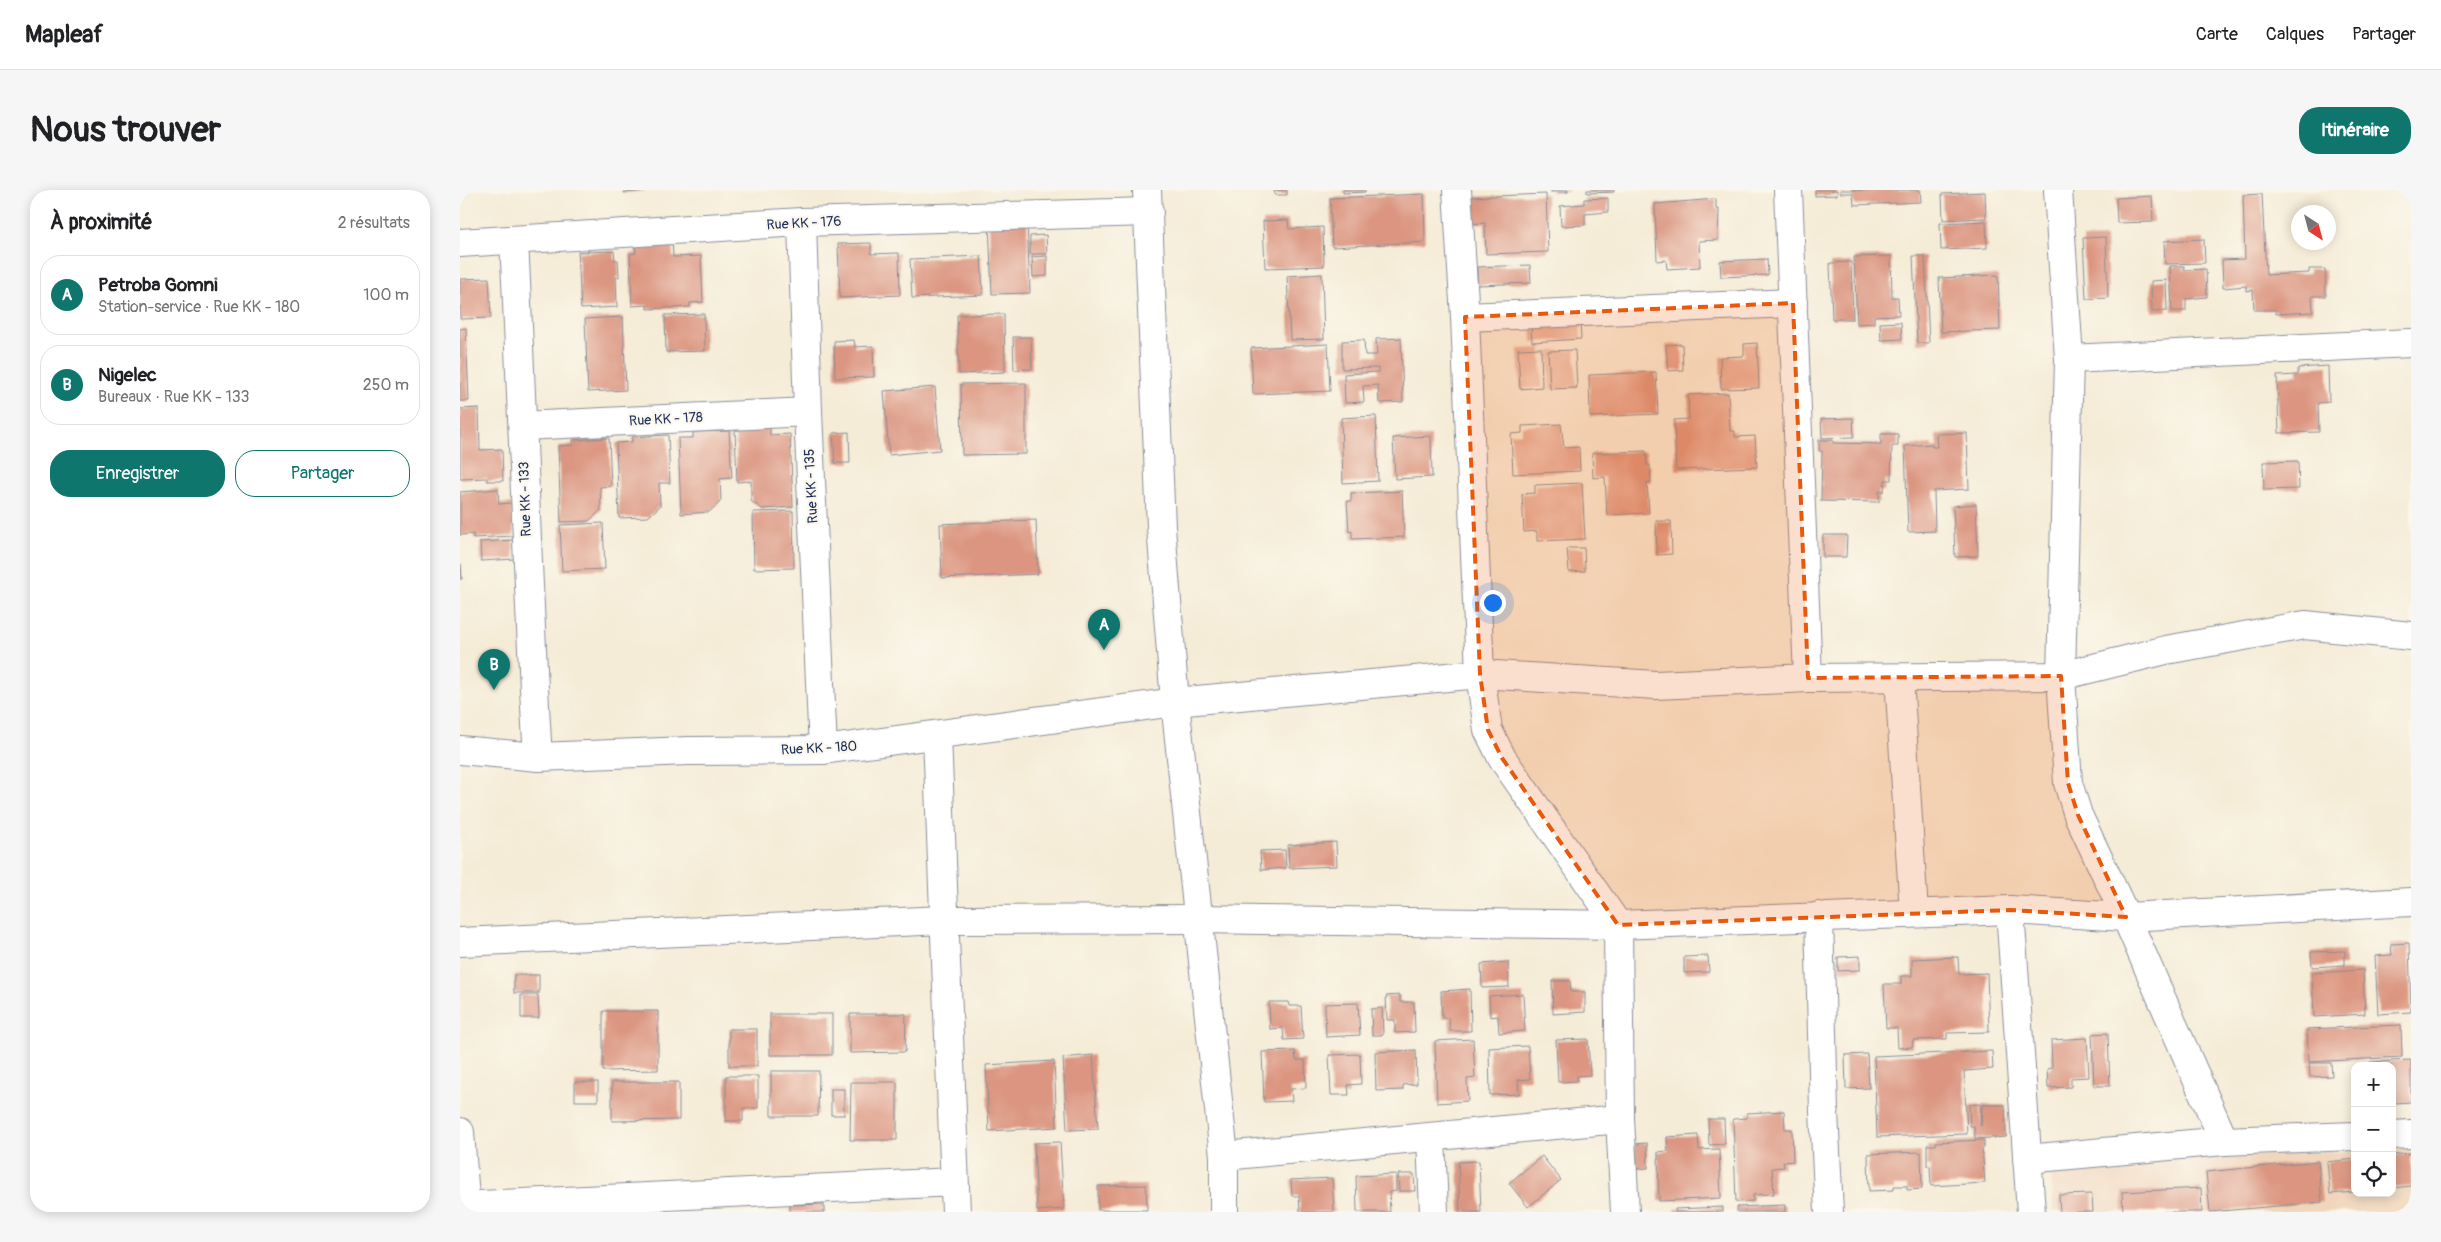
<!DOCTYPE html>
<html lang="fr">
<meta charset="utf-8">
<style>
body{margin:0;font-family:Pangolin,sans-serif;background:#f6f6f6;color:#202124}
.controls{position:absolute;right:15px;bottom:15px;display:grid;overflow:hidden;border-radius:10px;box-shadow:0 2px 12px #0003}
.controls button{width:45px;height:45px;display:grid;place-items:center;padding:0;border:0;border-bottom:1px solid #e0e0e0;background:#fff;color:#202124;font:25px sans-serif}
.compass{position:absolute;left:1831px;top:15px;width:45px;height:45px;border-radius:50%;background:#fff;box-shadow:0 2px 12px #0003;rotate:144deg}
.you{position:absolute;left:1032px;top:412px;width:18px;height:18px;margin:-12px;border:4px solid #fff;border-radius:50%;background:#1a73e8;box-shadow:0 0 0 8px #1a73e833}
.badge{display:grid;place-items:center;width:32px;height:32px;border-radius:50%;background:#0f766e;color:#fff;font-size:16px;font-weight:700}
.pin{position:absolute;translate:-50% -41px;filter:drop-shadow(0 1px 2px #0008)}
.pin::after{content:'';position:absolute;top:26px;width:18px;height:15px;background:inherit;clip-path:polygon(0 0,100% 0,50% 100%)}
.list{margin:0;padding:0;list-style:none}
h2{display:flex;justify-content:space-between;align-items:center;height:65px;margin:0;padding:0 20px;font-size:21px}
h2 small{font-size:16px;font-weight:400;color:#757577}
.list li{display:grid;grid-template-columns:32px 1fr auto;gap:15px;align-items:center;box-sizing:border-box;height:80px;margin:0 10px 10px;padding:0 10px;border:1px solid #e0e0e0;border-radius:20px}
.list b{display:block;font-size:19px;white-space:nowrap}
.list p{margin:0;font-size:16px;white-space:nowrap;color:#757577}
.list em{font-size:16px;font-style:normal;color:#757577}
.actions{display:flex;gap:10px;padding:15px 20px}
.actions a{flex:1;padding:11px 0;border:1px solid #0f766e;border-radius:20px;text-align:center;font-size:18px;color:#0f766e}
.actions .main{background:#0f766e;color:#fff}
.icon{flex:none;width:28px;height:28px;fill:none;stroke:currentColor;stroke-width:2;stroke-linecap:round;stroke-linejoin:round}
.map{position:relative;flex:none;width:1951px;height:1022px;overflow:hidden;border-radius:20px}
header{display:flex;align-items:center;gap:30px;box-sizing:border-box;height:70px;padding:0 25px;background:#fff;border-bottom:1px solid #e0e0e0}
header strong{font-size:24px}
nav{display:flex;gap:28px;margin-inline-start:auto;font-size:18px}
.intro{display:flex;align-items:center;justify-content:space-between;box-sizing:border-box;height:120px;padding:0 30px}
h1{margin:0;font-size:35px}
.button{padding:12px 22px;border-radius:20px;background:#0f766e;color:#fff;font-size:18px;font-weight:700}
main{display:flex;gap:30px;padding:0 30px}
aside{flex:1;background:#fff;border-radius:20px;box-shadow:0 2px 12px #0003}
.map>svg:first-child{display:block}
.built{fill:#f0d6bc}
.building{fill:#db9580}
.lines{fill:none;stroke-linecap:round;stroke-linejoin:round}
.minor-casing{stroke:#888e9a;stroke-width:30}
.minor{stroke:#fff;stroke-width:28}
.marked{fill:#e8590c;fill-opacity:0.2;stroke:#e8590c;stroke-width:4;stroke-dasharray:10 6;stroke-linejoin:round}
.labels{text-anchor:middle;dominant-baseline:central;stroke-width:4.5;stroke-linejoin:round;paint-order:stroke}
.street-label{font-size:14px;fill:#1b2f5e;stroke:#fbf7ec}
</style>
<header>
<strong>Mapleaf</strong>
<nav><a>Carte</a><a>Calques</a><a>Partager</a></nav>
</header>
<div class="intro"><h1>Nous trouver</h1><a class="button">Itinéraire</a></div>
<main>
<aside>
<h2>À proximité<small>2 résultats</small></h2>
<ul class="list">
<li><span class="badge">A</span><div><b>Petroba Gomni</b><p>Station-service · Rue KK - 180</p></div><em>100 m</em></li>
<li><span class="badge">B</span><div><b>Nigelec</b><p>Bureaux · Rue KK - 133</p></div><em>250 m</em></li>
</ul>
<div class="actions"><a class="main">Enregistrer</a><a>Partager</a></div>
</aside>
<div class="map">
<svg width="1951" height="1022" viewBox="0 0 1951 1022">
<rect width="100%" height="100%" fill="#fbf7ec"/>
<filter id="ink" filterUnits="userSpaceOnUse"><feTurbulence type="fractalNoise" baseFrequency=".02" numOctaves="2"/><feDisplacementMap in="SourceGraphic" scale="10" xChannelSelector="R" yChannelSelector="G"/><feConvolveMatrix kernelMatrix="1 2 1 2 8 2 1 2 1" color-interpolation-filters="sRGB"/></filter>
<filter id="wash" filterUnits="userSpaceOnUse"><feTurbulence type="fractalNoise" baseFrequency=".0096" numOctaves="4" result="noise"/><feDisplacementMap in="SourceGraphic" scale="20" xChannelSelector="R" yChannelSelector="G"/><feGaussianBlur stdDeviation="1.12" result="paint"/><feColorMatrix in="noise" values="0 0 0 0 0 0 0 0 0 0 0 0 0 0 0 0 0 1.4 0 .05"/><feComposite in="paint" operator="in"/></filter>
<g filter="url(#wash)">
<rect width="100%" height="100%" fill="#f5ecd7"/>
<polygon class="built" points="1951,958 1951,1022 1593,1022 1591,973 1895,961 1895,1003 1932,1003 1932,959"/>
<g id="blocks">
<g class="building">
<polygon points="164,0 184,0 184,1 164,3"/>
<polygon points="814,0 827,0 827,5 815,5"/>
<polygon points="883,0 905,0 905,2 883,3"/>
<rect x="1091" y="0" width="17" height="2"/>
<polygon points="1127,0 1154,0 1154,2 1127,3"/>
<polygon points="1355,0 1377,0 1377,5 1355,6"/>
<polygon points="1380,0 1460,0 1461,12 1394,15 1393,3 1380,3"/>
<polygon points="1525,2 1526,28 1483,30 1482,4"/>
<polygon points="964,4 965,52 872,57 870,8"/>
<polygon points="1086,4 1088,62 1026,64 1025,33 1011,34 1009,7"/>
<polygon points="1802,4 1806,85 1849,83 1849,79 1865,79 1866,106 1852,106 1853,122 1816,124 1816,120 1794,120 1793,100 1786,101 1786,96 1763,98 1762,70 1785,69 1783,5"/>
<polygon points="1692,6 1693,32 1657,33 1656,8"/>
<polygon points="1148,8 1148,22 1125,24 1125,35 1101,36 1100,16 1124,14 1124,9"/>
<polygon points="1256,9 1256,19 1259,19 1258,50 1239,51 1240,77 1207,79 1206,70 1197,71 1195,14"/>
<polygon points="828,30 829,39 863,37 864,76 805,78 803,31"/>
<polygon points="567,31 570,103 532,104 529,33"/>
<polygon points="1526,31 1527,58 1481,60 1480,33"/>
<polygon points="586,45 587,64 570,64 570,46"/>
<polygon points="212,47 213,67 241,66 243,112 230,113 230,117 187,119 187,115 172,116 170,64 176,63 175,56"/>
<polygon points="1646,47 1648,108 1626,109 1623,48"/>
<polygon points="1744,49 1745,73 1705,74 1704,51"/>
<polygon points="411,53 411,64 439,63 440,105 380,108 378,54"/>
<polygon points="154,61 155,70 158,70 159,87 156,87 157,117 121,119 118,62"/>
<polygon points="521,66 523,105 452,108 450,69"/>
<polygon points="587,66 587,86 573,87 572,67"/>
<polygon points="1431,66 1432,107 1438,107 1439,125 1414,126 1414,133 1397,134 1394,67"/>
<polygon points="1453,66 1465,66 1469,153 1457,153"/>
<polygon points="1307,69 1308,85 1261,87 1260,71"/>
<polygon points="1391,72 1393,129 1372,129 1370,73"/>
<polygon points="1070,75 1071,93 1018,95 1017,77"/>
<polygon points="1710,76 1724,76 1724,80 1746,79 1747,107 1726,109 1726,121 1712,121"/>
<polygon points="862,84 864,149 830,150 827,86"/>
<polygon points="1538,85 1540,140 1481,142 1479,88"/>
<polygon points="29,88 31,128 0,129 0,89"/>
<polygon points="1706,90 1707,121 1692,122 1691,91"/>
<polygon points="244,124 245,161 206,162 205,125"/>
<polygon points="544,124 545,182 499,184 497,125"/>
<polygon points="163,127 166,200 128,202 125,129"/>
<polygon points="1120,132 1121,149 1072,152 1071,134"/>
<polygon points="1441,132 1442,149 1421,150 1420,133"/>
<polygon points="6,138 9,211 0,211 0,139"/>
<polygon points="553,147 571,147 572,179 554,180"/>
<polygon points="941,148 943,212 919,213 918,195 903,196 904,212 885,213 884,184 918,182 918,178 882,179 882,151 904,150 905,165 917,165 916,149"/>
<polygon points="394,150 395,157 413,156 414,187 375,188 374,151"/>
<polygon points="1297,153 1299,198 1261,199 1260,167 1284,166 1284,154"/>
<polygon points="868,154 870,201 793,204 791,158"/>
<polygon points="1222,154 1223,180 1208,181 1206,155"/>
<polygon points="1081,158 1082,197 1060,199 1058,159"/>
<polygon points="1115,160 1117,198 1090,199 1088,161"/>
<polygon points="1868,176 1869,212 1858,213 1859,242 1819,243 1817,186 1838,185 1838,178"/>
<polygon points="1196,182 1198,224 1130,227 1129,185"/>
<polygon points="566,193 566,264 502,265 501,194"/>
<polygon points="475,197 480,260 429,265 424,201"/>
<polygon points="1268,203 1270,241 1275,241 1275,247 1295,246 1297,277 1216,280 1214,230 1229,229 1228,205"/>
<polygon points="19,218 20,260 42,259 43,291 27,291 27,288 0,289 0,219"/>
<polygon points="916,226 918,291 883,293 881,228"/>
<polygon points="1393,228 1394,247 1362,248 1361,229"/>
<polygon points="1101,234 1104,258 1119,257 1120,281 1053,284 1051,244 1062,243 1062,236"/>
<polygon points="310,238 310,245 330,244 333,317 302,319 291,311 291,291 277,292 275,240"/>
<polygon points="269,241 272,288 260,289 261,311 249,322 221,324 218,248 233,248 233,242"/>
<polygon points="389,242 390,273 375,273 373,243"/>
<polygon points="1507,243 1509,299 1474,301 1475,341 1448,342 1445,256 1472,254 1472,257 1477,257 1476,244"/>
<polygon points="1421,244 1438,244 1438,256 1432,256 1431,290 1425,290 1424,301 1419,301 1419,312 1361,311 1362,261 1359,261 1359,250 1373,250 1373,253 1421,254"/>
<polygon points="208,245 210,293 199,293 200,316 188,327 159,328 156,253 172,252 172,247"/>
<polygon points="971,246 972,287 935,289 933,248"/>
<polygon points="149,248 151,296 140,297 141,320 129,331 101,332 98,256 113,255 113,250"/>
<polygon points="1186,261 1187,275 1190,275 1191,292 1187,292 1189,323 1147,325 1145,287 1133,288 1132,263"/>
<polygon points="1838,271 1839,299 1804,300 1803,272"/>
<polygon points="1122,293 1125,349 1077,351 1077,341 1064,342 1062,304 1075,303 1075,295"/>
<polygon points="38,299 39,314 52,313 54,346 13,348 13,344 0,345 0,302"/>
<polygon points="942,301 944,347 892,349 892,341 889,342 887,311 891,311 891,303"/>
<polygon points="1516,314 1518,366 1495,367 1493,316"/>
<polygon points="333,321 334,378 294,379 293,322"/>
<polygon points="576,330 578,384 482,388 480,334"/>
<polygon points="1196,331 1211,331 1212,364 1197,365"/>
<polygon points="143,333 145,379 102,381 100,335"/>
<polygon points="1363,345 1387,345 1386,367 1363,367"/>
<polygon points="53,350 54,369 21,371 20,352"/>
<polygon points="1107,358 1124,358 1125,381 1109,382"/>
<polygon points="0,374 1,374 2,389 0,389"/>
<polygon points="876,652 877,676 829,678 828,655"/>
<polygon points="825,660 826,678 801,680 800,661"/>
<polygon points="1949,753 1951,822 1918,824 1915,766 1932,765 1931,754"/>
<polygon points="1885,761 1885,775 1852,777 1851,762"/>
<polygon points="1248,766 1249,782 1224,783 1224,767"/>
<polygon points="1400,766 1400,780 1378,781 1378,767"/>
<polygon points="1498,767 1499,784 1527,783 1529,842 1487,843 1487,849 1453,850 1452,857 1438,858 1437,838 1426,838 1424,794 1441,794 1441,786 1452,786 1452,769"/>
<polygon points="1048,772 1049,797 1022,798 1021,774"/>
<polygon points="1903,780 1905,824 1854,827 1852,783"/>
<rect x="54" y="785" width="25" height="18"/>
<polygon points="1092,791 1110,791 1111,802 1125,802 1125,822 1093,824"/>
<polygon points="1010,799 1011,841 990,841 989,828 982,828 981,801"/>
<polygon points="1063,804 1065,841 1039,843 1038,826 1030,827 1029,806"/>
<polygon points="61,805 78,805 79,828 61,828"/>
<polygon points="940,805 940,812 954,812 955,842 935,843 935,830 927,830 926,806"/>
<polygon points="809,812 828,812 829,816 841,816 843,849 824,850 823,838 810,839"/>
<polygon points="898,813 900,845 866,847 865,814"/>
<polygon points="922,818 923,845 912,845 911,819"/>
<polygon points="143,821 198,821 198,880 143,881"/>
<rect x="310" y="824" width="62" height="41"/>
<polygon points="390,824 446,824 445,862 390,863"/>
<polygon points="1941,835 1942,867 1849,872 1847,839"/>
<rect x="269" y="839" width="28" height="37"/>
<polygon points="1648,843 1650,896 1634,896 1632,844"/>
<polygon points="1627,848 1629,887 1611,888 1611,897 1588,898 1587,879 1592,878 1591,850"/>
<polygon points="1013,849 1015,888 1007,889 1008,911 977,913 975,851"/>
<polygon points="1128,849 1130,885 1117,886 1117,891 1098,892 1096,850"/>
<polygon points="1068,856 1070,889 1058,890 1059,904 1030,905 1029,858"/>
<polygon points="956,860 957,894 943,895 943,900 916,901 915,862"/>
<polygon points="835,861 836,870 845,870 846,898 831,899 832,911 804,912 802,862"/>
<polygon points="1532,861 1533,879 1504,881 1507,944 1417,947 1414,866"/>
<polygon points="900,864 901,894 888,895 889,905 871,905 869,865"/>
<polygon points="1407,864 1409,898 1386,899 1385,865"/>
<polygon points="633,865 638,939 607,940 603,868"/>
<polygon points="1951,870 1951,912 1935,913 1932,876 1910,876 1910,872"/>
<polygon points="594,871 597,937 529,941 526,875"/>
<polygon points="1849,873 1871,873 1872,886 1850,887"/>
<polygon points="311,881 359,881 358,926 311,926"/>
<polygon points="266,886 298,886 298,918 283,918 283,931 266,931"/>
<rect x="115" y="892" width="23" height="19"/>
<polygon points="152,892 219,892 219,930 152,931"/>
<polygon points="391,892 437,892 437,950 390,950"/>
<rect x="371" y="899" width="13" height="26"/>
<polygon points="1520,914 1521,936 1522,915 1545,915 1546,947 1515,949 1514,936 1510,936 1509,915"/>
<polygon points="1324,921 1325,939 1332,939 1333,971 1323,972 1324,977 1312,978 1314,1004 1293,1005 1293,1011 1276,1012 1273,929 1287,928 1287,923"/>
<polygon points="1248,929 1264,929 1265,954 1249,955"/>
<polygon points="1238,945 1239,960 1259,959 1261,1008 1199,1011 1198,962 1208,961 1207,947"/>
<polygon points="1524,950 1524,958 1522,958 1525,993 1471,996 1470,976 1467,976 1467,955 1476,955 1476,952"/>
<polygon points="600,952 604,1019 577,1021 574,953"/>
<polygon points="1187,953 1188,978 1175,979 1174,954"/>
<polygon points="1461,962 1462,999 1447,1000 1447,996 1434,996 1434,1000 1409,1001 1408,964"/>
<polygon points="1951,963 1951,996 1932,998 1932,965"/>
<polygon points="1082,966 1101,990 1068,1017 1049,993"/>
<polygon points="1895,969 1895,1002 1870,1004 1867,972"/>
<polygon points="1019,971 1021,1022 1000,1022 998,972"/>
<polygon points="1858,971 1862,1012 1750,1022 1746,982"/>
<polygon points="936,984 936,1001 929,1002 930,1022 897,1022 896,986"/>
<polygon points="938,984 954,984 955,1001 939,1001"/>
<polygon points="872,988 874,1022 840,1022 839,1006 832,1006 831,990"/>
<polygon points="686,995 687,1020 638,1020 638,996"/>
<polygon points="1741,998 1742,1022 1663,1022 1662,1002"/>
<polygon points="1632,1004 1633,1022 1600,1022 1599,1005"/>
<polygon points="364,1014 364,1022 330,1022 330,1015"/>
<polygon points="1325,1015 1325,1022 1277,1022 1277,1017"/>
<polygon points="1263,1017 1263,1022 1215,1022 1215,1019"/>
</g>
</g>
</g>
<g filter="url(#ink)">
<use href="#blocks" fill-opacity="0" stroke="#888e9a" stroke-width="1"/>
<g class="lines">
<g class="minor-casing">
<g id="minor">
<polyline points="687,0 701,337 715,512 764,966 764,1022"/>
<polyline points="997,0 1005,127 1020,484 1028,540 1042,568 1158,735 1160,929 1165,1022"/>
<polyline points="1328,0 1348,488"/>
<polyline points="1598,0 1609,169 1601,486 1608,593 1618,625 1666,727 1764,951"/>
<polyline points="342,32 348,222 363,560"/>
<path d="M 54,51 C 63,223 67,395 78,567"/>
<polyline points="0,53 342,32 689,22"/>
<polyline points="1005,127 1333,113"/>
<polyline points="1609,169 1951,153"/>
<polyline points="63,236 348,222"/>
<polyline points="1439,488 1454,723"/>
<polyline points="477,546 496,1022"/>
<polyline points="0,560 78,567 228,561 363,560 715,512 1020,484 1196,495 1348,488 1601,486 1706,460 1845,435 1951,446"/>
<polyline points="1550,720 1571,1022"/>
<polyline points="1359,726 1364,922 1369,1022"/>
<polyline points="0,752 484,730 739,729 1158,735 1550,720 1666,727 1951,712"/>
<polyline points="0,942 6,1022"/>
<polyline points="1932,945 1951,944"/>
<polyline points="971,947 974,1022"/>
<polyline points="764,966 1160,929"/>
<polyline points="1567,969 1764,951 1895,946"/>
<polyline points="0,1016 494,992"/>
</g>
</g>
<use href="#minor" class="minor"/>
</g>
</g>
<path class="marked" d="M 1333,113 L 1348,488 L 1601,486 L 1608,593 L 1618,625 L 1666,727 L 1550,720 L 1158,735 L 1042,568 L 1028,540 L 1020,484 L 1005,127 Z"/>
<g class="labels">
<g class="street-label">
<text transform="translate(344 33) rotate(-3)">Rue KK - 176</text>
<text transform="translate(206 229) rotate(-3)">Rue KK - 178</text>
<text transform="translate(351 296) rotate(-93)">Rue KK - 135</text>
<text transform="translate(65 309) rotate(-92)">Rue KK - 133</text>
<text transform="translate(359 558) rotate(-3)">Rue KK - 180</text>
</g>
</g>
</svg>
<div class="controls">
<button>+</button>
<button>−</button>
<button><svg class="icon" aria-label="locate" viewBox="0 0 24 24"><circle cx="12" cy="12" r="6"/><path d="M12 2v4M12 18v4M2 12h4M18 12h4"/></svg></button>
</div>
<svg class="compass" viewBox="-18 -18 36 36"><path d="M0-13l5 13h-10z" fill="#e53935"/><path d="M0 13l5-13h-10z" fill="#757577"/></svg>
<div class="you"></div>
<div class="pin badge" style="left:644px;top:460px">A</div>
<div class="pin badge" style="left:34px;top:500px">B</div>
</div>
</main>
